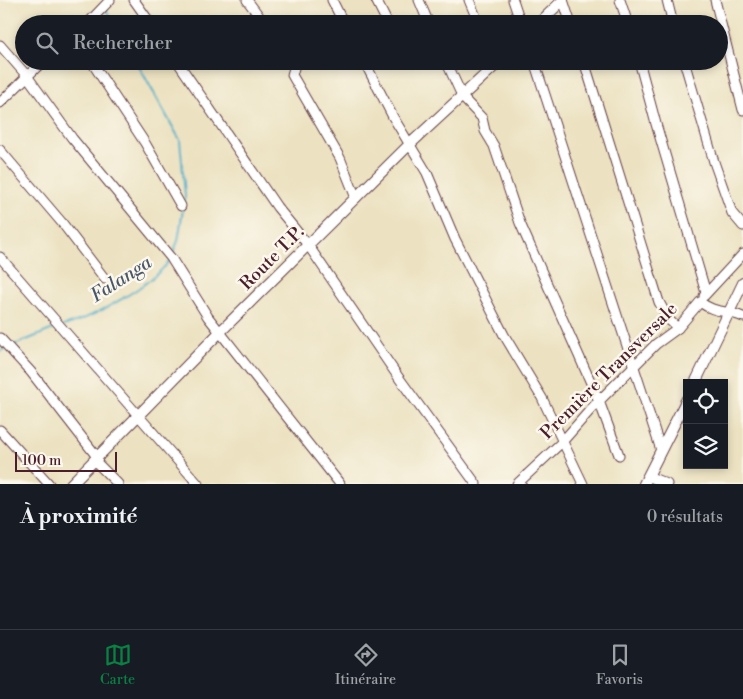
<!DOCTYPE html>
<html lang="fr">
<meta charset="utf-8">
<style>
body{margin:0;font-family:"Libre Bodoni",serif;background:#242831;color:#f1f3f6}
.controls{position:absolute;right:15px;bottom:15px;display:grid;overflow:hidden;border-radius:0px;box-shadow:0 2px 8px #0003}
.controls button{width:45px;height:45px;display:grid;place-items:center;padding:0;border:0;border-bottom:1px solid #363941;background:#171b24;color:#f1f3f6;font:25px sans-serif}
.scale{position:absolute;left:15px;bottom:12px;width:102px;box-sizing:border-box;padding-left:5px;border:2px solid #4a1f2b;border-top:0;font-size:14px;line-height:18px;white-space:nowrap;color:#4a1f2b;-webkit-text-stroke:4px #fbf7ec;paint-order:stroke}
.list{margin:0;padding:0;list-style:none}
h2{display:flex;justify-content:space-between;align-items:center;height:65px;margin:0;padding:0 20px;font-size:21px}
h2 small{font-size:16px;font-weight:400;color:#9ea1a6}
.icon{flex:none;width:28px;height:28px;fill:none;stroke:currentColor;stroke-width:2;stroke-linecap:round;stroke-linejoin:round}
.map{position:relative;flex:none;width:743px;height:484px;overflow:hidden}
.search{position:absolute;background:#171b24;box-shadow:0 2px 8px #0003;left:15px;right:15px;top:15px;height:55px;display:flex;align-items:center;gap:12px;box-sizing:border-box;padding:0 18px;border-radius:28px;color:#9ea1a6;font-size:19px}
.sheet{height:145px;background:#171b24}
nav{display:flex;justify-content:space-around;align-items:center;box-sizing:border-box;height:70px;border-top:1px solid #363941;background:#171b24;font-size:14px;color:#9ea1a6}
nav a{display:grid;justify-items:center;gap:2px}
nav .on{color:#0b8043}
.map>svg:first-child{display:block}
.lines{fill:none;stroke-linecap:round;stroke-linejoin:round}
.stream{stroke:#47acc7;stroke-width:2}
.minor-casing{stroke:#623c42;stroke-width:11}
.tertiary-casing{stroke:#623c42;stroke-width:12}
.minor{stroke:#fff;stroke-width:9}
.tertiary{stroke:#fff;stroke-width:10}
.labels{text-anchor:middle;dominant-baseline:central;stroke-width:5;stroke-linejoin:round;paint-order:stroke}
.street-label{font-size:18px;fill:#4a1f2b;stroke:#fbf7ec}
.water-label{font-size:19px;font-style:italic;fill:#495769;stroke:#fbf7ec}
</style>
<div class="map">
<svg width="743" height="484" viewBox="0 0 743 484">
<rect width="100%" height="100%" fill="#fbf7ec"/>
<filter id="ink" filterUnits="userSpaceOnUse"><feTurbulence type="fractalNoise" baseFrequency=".02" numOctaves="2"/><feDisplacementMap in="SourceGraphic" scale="10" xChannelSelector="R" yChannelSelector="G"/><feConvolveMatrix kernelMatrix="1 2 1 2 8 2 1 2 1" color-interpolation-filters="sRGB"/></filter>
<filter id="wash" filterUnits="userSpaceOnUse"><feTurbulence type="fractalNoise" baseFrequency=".0096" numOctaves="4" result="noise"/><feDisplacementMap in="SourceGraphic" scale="20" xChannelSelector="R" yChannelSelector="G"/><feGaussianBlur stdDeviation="1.12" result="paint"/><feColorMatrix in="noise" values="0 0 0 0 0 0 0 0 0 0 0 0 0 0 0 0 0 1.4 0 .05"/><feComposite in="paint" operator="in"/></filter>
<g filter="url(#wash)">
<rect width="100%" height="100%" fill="#ece2c1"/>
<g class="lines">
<g class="stream">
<polyline points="106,9 113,24"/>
<polyline points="136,61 180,140 185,195 184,205"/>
<polyline points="172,255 178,241 183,209"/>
<path d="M 63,326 C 93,318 152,285 170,260"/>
<polyline points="12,346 58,327"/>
<polyline points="0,351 5,349"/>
</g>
</g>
</g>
<g filter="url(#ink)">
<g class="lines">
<g class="minor-casing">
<g id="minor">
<polyline points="134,0 151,24"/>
<polyline points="247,0 265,24"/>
<polyline points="332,0 344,24"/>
<polyline points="376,0 388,24"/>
<polyline points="419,0 429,24"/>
<polyline points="469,0 479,24"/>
<polyline points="513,0 521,24"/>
<polyline points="563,0 571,24"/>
<polyline points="620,0 628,24"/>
<polyline points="667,0 673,24"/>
<polyline points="715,0 743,110"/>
<polyline points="87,24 110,0"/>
<polyline points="0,45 27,76 72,138 171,258 208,317 340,484"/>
<polyline points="91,61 145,143 181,206"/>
<polyline points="177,61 277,207 308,245 399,378 476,484"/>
<polyline points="296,61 292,75 340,158 356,198"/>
<polyline points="364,61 393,117 427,173 455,239 504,335 542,398 583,484"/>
<polyline points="446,61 463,98 482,118 485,131 494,146 520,223 599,401 619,455"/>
<polyline points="534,61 661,450"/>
<polyline points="584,61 659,302 669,320 678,328"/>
<polyline points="639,61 656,124 706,293"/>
<polyline points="684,61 714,162 732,213 743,226"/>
<polyline points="0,103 43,61"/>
<polyline points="0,150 63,224 105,279"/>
<polyline points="0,257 198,484"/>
<polyline points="704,296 743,254"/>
<polyline points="0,338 31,372 98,458"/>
<polyline points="0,430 49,484"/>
<polyline points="95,461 118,484"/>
<polyline points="648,476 667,484"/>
<path d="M 517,484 L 562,442 L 592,408 L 656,344 L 678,328 L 700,302 C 716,314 725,309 743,317"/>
</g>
</g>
<g class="tertiary-casing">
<g id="tertiary">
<polyline points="538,24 563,0"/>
<polyline points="695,383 743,283"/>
<polyline points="71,484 220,332 410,144 500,61"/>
<polyline points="644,484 687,399"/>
</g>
</g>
<use href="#minor" class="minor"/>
<use href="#tertiary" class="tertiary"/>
</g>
</g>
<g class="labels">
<g class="street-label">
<text transform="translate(272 258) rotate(-45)">Route T.P.</text>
<text transform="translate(609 371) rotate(-45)">Première Transversale</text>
</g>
<g class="water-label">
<text transform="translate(121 279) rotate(-33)">Falanga</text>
</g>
</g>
</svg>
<div class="controls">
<button><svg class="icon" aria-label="locate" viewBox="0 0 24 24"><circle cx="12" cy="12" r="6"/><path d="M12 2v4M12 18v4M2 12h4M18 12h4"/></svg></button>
<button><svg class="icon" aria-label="layers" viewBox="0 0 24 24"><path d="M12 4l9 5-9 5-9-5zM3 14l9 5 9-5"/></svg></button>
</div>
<div class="scale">100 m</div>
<div class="search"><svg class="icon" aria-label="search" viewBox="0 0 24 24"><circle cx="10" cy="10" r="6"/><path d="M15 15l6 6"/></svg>Rechercher</div>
</div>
<section class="sheet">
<h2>À proximité<small>0 résultats</small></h2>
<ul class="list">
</ul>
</section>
<nav>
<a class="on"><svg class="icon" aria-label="map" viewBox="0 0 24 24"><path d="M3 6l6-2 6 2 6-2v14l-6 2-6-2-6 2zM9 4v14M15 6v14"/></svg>Carte</a>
<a><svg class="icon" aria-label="directions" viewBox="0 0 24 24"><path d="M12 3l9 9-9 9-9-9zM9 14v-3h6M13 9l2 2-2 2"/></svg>Itinéraire</a>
<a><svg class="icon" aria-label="saved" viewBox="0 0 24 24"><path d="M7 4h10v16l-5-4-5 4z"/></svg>Favoris</a>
</nav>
